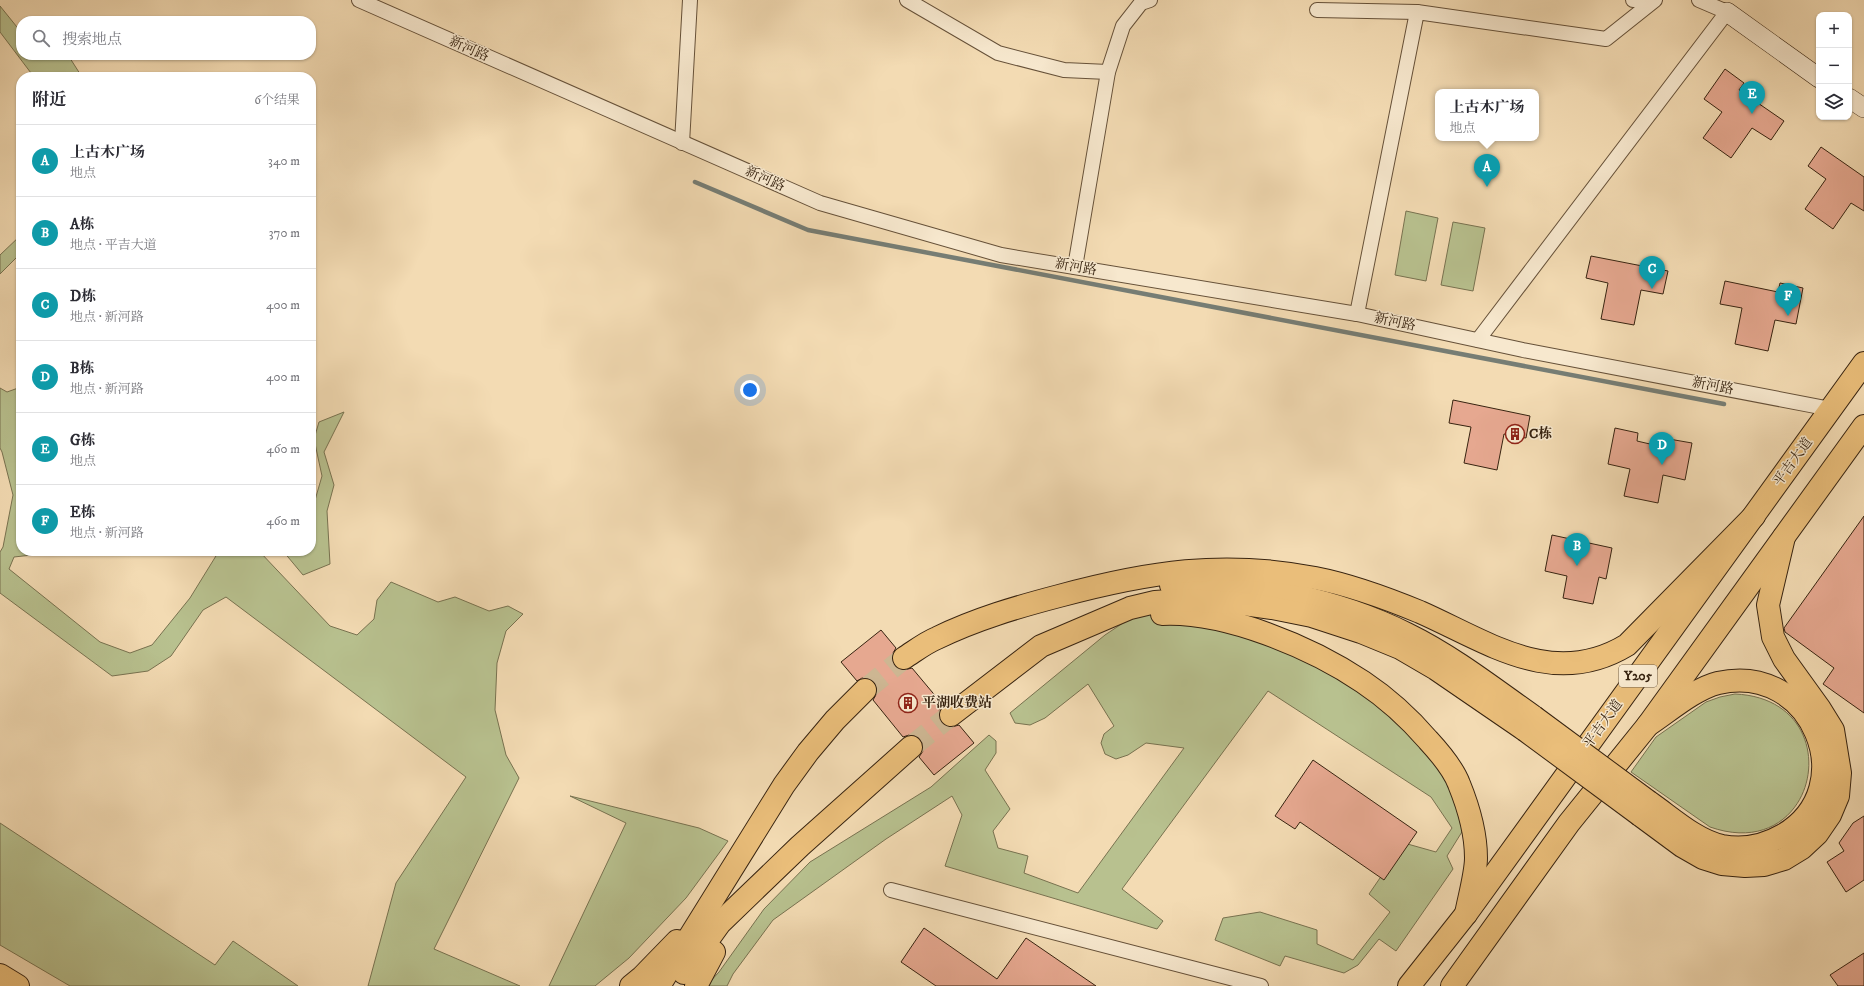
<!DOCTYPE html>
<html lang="zh">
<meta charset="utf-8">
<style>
body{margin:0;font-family:"IM FELL DW Pica","Noto Serif SC",serif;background:#f2f2f3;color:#2b2b33}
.controls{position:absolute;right:12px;top:12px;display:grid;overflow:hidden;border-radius:8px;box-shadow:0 1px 3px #0004}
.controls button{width:36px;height:36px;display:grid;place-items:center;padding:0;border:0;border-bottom:1px solid #e1e1e2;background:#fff;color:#2b2b33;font:20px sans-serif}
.you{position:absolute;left:750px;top:390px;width:14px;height:14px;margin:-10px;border:3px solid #fff;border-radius:50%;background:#1a73e8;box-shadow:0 0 0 6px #1a73e833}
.badge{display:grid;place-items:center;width:26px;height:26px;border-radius:50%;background:#7c3aed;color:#fff;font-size:13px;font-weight:700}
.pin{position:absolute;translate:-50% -33px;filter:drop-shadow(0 1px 2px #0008)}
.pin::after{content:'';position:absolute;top:21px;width:14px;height:12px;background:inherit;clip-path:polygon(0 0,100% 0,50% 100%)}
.popup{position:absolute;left:1435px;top:89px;width:104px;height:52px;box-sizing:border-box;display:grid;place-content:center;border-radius:8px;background:#fff;filter:drop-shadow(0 1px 3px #0005);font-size:13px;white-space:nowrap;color:#7c7c81}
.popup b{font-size:15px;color:#2b2b33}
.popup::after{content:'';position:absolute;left:50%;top:100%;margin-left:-8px;border:8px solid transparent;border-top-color:#fff}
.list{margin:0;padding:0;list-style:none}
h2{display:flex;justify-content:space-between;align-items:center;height:52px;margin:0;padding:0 16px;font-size:17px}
h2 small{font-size:13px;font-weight:400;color:#7c7c81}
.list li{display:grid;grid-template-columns:26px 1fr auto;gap:12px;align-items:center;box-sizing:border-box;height:72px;padding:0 16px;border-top:1px solid #e1e1e2}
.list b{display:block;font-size:15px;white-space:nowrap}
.list p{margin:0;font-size:13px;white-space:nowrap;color:#7c7c81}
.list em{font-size:13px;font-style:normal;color:#7c7c81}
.icon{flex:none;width:22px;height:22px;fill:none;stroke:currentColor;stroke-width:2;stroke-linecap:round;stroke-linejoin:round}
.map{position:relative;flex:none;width:1864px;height:986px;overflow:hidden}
.search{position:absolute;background:#fff;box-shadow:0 1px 3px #0004;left:16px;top:16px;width:300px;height:44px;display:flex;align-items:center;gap:10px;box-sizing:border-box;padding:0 14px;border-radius:16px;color:#7c7c81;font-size:15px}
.panel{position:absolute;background:#fff;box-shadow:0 1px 3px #0004;left:16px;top:72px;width:300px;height:484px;border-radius:16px}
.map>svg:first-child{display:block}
.green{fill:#b8c18f;stroke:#787250}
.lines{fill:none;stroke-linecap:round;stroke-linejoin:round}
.stream{stroke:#767d74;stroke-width:4.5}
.building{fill:#e6a890;stroke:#372310}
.highway-tunnel{stroke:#cdb692;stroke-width:22;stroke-dasharray:22 11;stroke-linecap:butt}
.street-casing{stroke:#665139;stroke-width:16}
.secondary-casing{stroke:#372310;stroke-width:20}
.primary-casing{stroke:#372310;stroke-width:24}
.highway-casing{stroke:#372310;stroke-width:24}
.street{stroke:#f7e8ce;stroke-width:14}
.secondary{stroke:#f7e8ce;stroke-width:19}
.primary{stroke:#eabe7a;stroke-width:22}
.highway{stroke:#eabe7a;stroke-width:22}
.highway-bridge-casing{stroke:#372310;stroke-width:24;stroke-linecap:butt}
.highway-bridge{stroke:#eabe7a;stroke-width:22}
.labels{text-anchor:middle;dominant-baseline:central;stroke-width:3;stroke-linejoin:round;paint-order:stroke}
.shield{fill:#f7e8ce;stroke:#715e49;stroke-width:1}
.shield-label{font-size:13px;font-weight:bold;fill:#372310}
.street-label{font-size:14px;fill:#372310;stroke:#f7e8ce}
.poi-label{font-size:14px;font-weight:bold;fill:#372310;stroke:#f7e8ce;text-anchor:start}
</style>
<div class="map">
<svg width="1864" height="986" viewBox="0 0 1864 986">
<rect width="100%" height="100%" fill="#f3dbb3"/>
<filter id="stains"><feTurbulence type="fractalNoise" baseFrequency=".005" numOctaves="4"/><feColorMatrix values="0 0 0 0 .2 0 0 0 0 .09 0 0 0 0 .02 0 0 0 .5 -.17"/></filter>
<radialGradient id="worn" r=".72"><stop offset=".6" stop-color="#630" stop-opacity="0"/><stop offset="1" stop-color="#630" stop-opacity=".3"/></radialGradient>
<g class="green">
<polygon points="0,6 21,32 21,55 68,55 82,77 34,77 0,32"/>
<polygon points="1406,211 1438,218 1426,281 1395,275"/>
<polygon points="1453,222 1485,228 1473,291 1441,285"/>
<polygon points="21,235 21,253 0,274 0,255"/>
<polygon points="21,387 21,551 54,551 50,553 14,557 9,569 100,642 130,653 152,645 190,598 219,551 259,551 330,626 357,635 374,619 377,600 391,582 438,602 455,597 489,611 508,606 523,614 506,631 497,663 495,710 506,755 519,778 434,949 520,986 368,986 396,883 466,777 226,597 203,610 171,656 148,671 112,676 0,593 0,552 3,547 13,495 2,452 0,448 0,388 7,392"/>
<polygon points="344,412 324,452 334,485 327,511 330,564 303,575 283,551 311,551 311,504 313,507 322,476 314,439 319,422"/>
<polygon points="1158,612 1270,628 1428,732 1465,827 1447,856 1453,869 1396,951 1379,939 1358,965 1344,973 1285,956 1280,966 1215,940 1223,918 1260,912 1317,930 1317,944 1353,960 1390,912 1369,894 1404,843 1436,852 1452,828 1431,797 1268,691 1122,889 1163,921 1157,929 945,866 962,815 952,796 886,839 773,920 733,974 727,986 706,986 719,972 764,909 810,862 931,787 989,735 996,741 996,753 985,770 1010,809 993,831 998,848 1028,856 1024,873 1078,893 1184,748 1146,743 1128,755 1116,759 1105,754 1101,743 1104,734 1114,726 1088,684 1045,718 1030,725 1015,723 1010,713 1105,635 1129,619"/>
<path d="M 1735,694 C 1851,699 1821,866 1710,827 L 1631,772 L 1656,737 L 1706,702 L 1720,697 Z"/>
<polygon points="570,796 699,828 728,841 686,898 629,958 595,986 549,986 626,823"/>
<polygon points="0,823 215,965 233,941 298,986 70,986 0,945"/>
</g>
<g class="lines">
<polyline class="stream" points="695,182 808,230 1724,404"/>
</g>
<g class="building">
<polygon points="1725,69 1744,83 1739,90 1784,121 1771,140 1752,128 1731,158 1703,138 1722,112 1704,99"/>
<polygon points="1821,147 1864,177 1864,211 1851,203 1833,229 1805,209 1826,179 1808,166"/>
<polygon points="1591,256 1668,271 1663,294 1641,290 1634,325 1601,319 1608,283 1586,278"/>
<polygon points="1725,281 1778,292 1780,283 1803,288 1796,324 1775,320 1768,351 1735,344 1742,308 1720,304"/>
<polygon points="1453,400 1530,416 1526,438 1504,434 1497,470 1464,463 1471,427 1449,423"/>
<polygon points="1615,428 1638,433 1637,441 1667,448 1669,439 1692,443 1685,480 1663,475 1658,503 1624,496 1630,469 1608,464"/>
<polygon points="1864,516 1864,713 1823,684 1834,668 1785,632 1784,628"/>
<polygon points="1552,535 1612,548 1606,579 1599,577 1593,604 1563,598 1567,576 1545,571"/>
<polygon points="881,630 896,648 893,653 892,658 894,665 898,669 904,670 912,668 943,705 939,711 939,716 941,723 947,727 952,727 959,725 974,743 934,775 919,757 923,751 923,745 921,739 915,735 909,735 903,737 873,700 877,693 877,687 874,681 868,678 862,678 857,681 841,662"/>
<polygon points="1313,760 1417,832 1384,880 1300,822 1295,829 1275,816"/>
<polygon points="1864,816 1864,880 1846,892 1827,862 1844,851 1839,843 1853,823"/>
<polygon points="924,928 997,979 1026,938 1096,986 936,986 901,962"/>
<polygon points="1864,953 1864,986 1838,986 1830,975"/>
</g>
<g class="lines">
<g class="highway-tunnel">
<polyline points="865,690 904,658"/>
<polyline points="911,747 951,715"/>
</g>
<g class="street-casing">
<g id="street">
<polyline points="359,0 820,203 1001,255 1357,314 1523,350 1831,409"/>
<polyline points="907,0 998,53 1064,70 1108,72"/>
<polyline points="1633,0 1648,0"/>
<polyline points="1317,10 1417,12"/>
<polyline points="682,143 690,0"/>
<polyline points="1075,267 1108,72 1123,26 1141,3 1150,0"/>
<polyline points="1357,314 1417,12 1606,39 1655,0"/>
<polyline points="1478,340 1727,12 1699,0"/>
<polyline points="891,890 1261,986"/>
</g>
</g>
<g class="secondary-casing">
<g id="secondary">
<polyline points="1727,12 1819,78"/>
<polyline points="1849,98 1864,108"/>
</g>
</g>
<g class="primary-casing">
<g id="primary">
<polyline points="1409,986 1466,914 1864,363"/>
<polyline points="1452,986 1569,823 1648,725 1864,426"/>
</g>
</g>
<g class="highway-casing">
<g id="highway">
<path d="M 1171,585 C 1245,579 1341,601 1407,634 C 1452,656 1493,688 1534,717"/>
<path d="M 1162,614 C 1225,611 1311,647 1363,682 C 1387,698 1409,718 1428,740 C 1440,753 1453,768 1459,784 C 1468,806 1476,833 1476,858 C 1476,873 1469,898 1466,914"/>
<path d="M 904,658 C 915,651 925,643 937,638 C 976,619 1017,607 1059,596 C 1148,572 1223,560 1315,578 C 1351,585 1386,598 1420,612 C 1488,642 1553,690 1627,645 L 1754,516"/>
<polyline points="951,715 1041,646 1130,608 1155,602 1183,600 1237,603 1272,608 1312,616 1361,632 1400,648 1436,669 1525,730"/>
<path d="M 1648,725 C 1668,712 1694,689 1718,683 C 1812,661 1864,788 1783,835 C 1764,846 1743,850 1722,846 C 1695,840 1671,817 1649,802"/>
<polyline points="1640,815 1682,846 1703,858 1722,864 1745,866 1764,865 1784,859 1802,848 1817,834 1830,815 1838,796 1840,773 1833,730 1820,709 1784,659 1773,637 1768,605 1784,537"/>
<polyline points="684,973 720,923 800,846 911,747"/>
<polyline points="0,975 18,986"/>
<polyline points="631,986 642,977 677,941"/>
<polyline points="659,986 784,785 808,752 835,720 865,690"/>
<polyline points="696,986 714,952"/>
</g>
</g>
<use href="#street" class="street"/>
<use href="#secondary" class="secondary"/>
<use href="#primary" class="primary"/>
<use href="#highway" class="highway"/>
<g class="highway-bridge-casing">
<g id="highway-bridge">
<polyline points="1534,717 1649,802"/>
<polyline points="1525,730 1640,815"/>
</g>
</g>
<use href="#highway-bridge" class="highway-bridge"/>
</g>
<defs>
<g id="building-ring" transform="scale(1)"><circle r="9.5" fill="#f7e8ce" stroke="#8f2418" stroke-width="1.5"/><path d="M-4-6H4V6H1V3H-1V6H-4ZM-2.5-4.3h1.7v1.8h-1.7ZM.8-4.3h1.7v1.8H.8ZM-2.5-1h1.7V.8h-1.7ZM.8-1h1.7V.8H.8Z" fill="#8f2418"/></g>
</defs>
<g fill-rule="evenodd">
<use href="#building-ring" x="1515" y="434"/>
<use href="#building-ring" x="908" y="703"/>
</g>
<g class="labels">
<rect class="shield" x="1619" y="665" width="38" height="22" rx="3"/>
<g class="shield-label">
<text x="1638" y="676">Y205</text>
</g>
<g class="street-label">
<text transform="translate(469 49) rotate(24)">新河路</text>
<text transform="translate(765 179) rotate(24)">新河路</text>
<text transform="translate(1076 267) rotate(10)">新河路</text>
<text transform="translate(1395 322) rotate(12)">新河路</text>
<text transform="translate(1713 386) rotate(11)">新河路</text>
<text transform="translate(1793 462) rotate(-54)">平吉大道</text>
<text transform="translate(1603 724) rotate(-54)">平吉大道</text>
</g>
<g class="poi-label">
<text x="1529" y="434">C栋</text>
<text x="922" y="703">平湖收费站</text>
</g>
</g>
<rect width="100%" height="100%" filter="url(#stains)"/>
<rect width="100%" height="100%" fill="url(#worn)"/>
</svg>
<div class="controls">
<button>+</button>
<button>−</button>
<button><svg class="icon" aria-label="layers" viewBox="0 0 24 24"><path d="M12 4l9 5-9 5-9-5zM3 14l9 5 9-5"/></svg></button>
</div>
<div class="you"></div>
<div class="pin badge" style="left:1487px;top:187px;background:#0f9aa8">A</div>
<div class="popup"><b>上古木广场</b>地点</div>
<div class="pin badge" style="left:1577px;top:566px;background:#0f9aa8">B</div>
<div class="pin badge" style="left:1652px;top:289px;background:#0f9aa8">C</div>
<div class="pin badge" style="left:1662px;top:465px;background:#0f9aa8">D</div>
<div class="pin badge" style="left:1752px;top:114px;background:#0f9aa8">E</div>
<div class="pin badge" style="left:1788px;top:316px;background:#0f9aa8">F</div>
<div class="search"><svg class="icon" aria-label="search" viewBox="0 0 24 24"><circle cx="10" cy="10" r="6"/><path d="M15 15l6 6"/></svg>搜索地点</div>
<section class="panel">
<h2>附近<small>6个结果</small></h2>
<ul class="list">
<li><span class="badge" style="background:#0f9aa8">A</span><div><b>上古木广场</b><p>地点</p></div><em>340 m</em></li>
<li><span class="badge" style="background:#0f9aa8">B</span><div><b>A栋</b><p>地点 · 平吉大道</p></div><em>370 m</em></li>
<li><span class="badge" style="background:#0f9aa8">C</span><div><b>D栋</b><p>地点 · 新河路</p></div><em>400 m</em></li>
<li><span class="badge" style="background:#0f9aa8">D</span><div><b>B栋</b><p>地点 · 新河路</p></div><em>400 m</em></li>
<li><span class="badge" style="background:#0f9aa8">E</span><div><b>G栋</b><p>地点</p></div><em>460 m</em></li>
<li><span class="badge" style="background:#0f9aa8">F</span><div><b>E栋</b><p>地点 · 新河路</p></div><em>460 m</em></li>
</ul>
</section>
</div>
